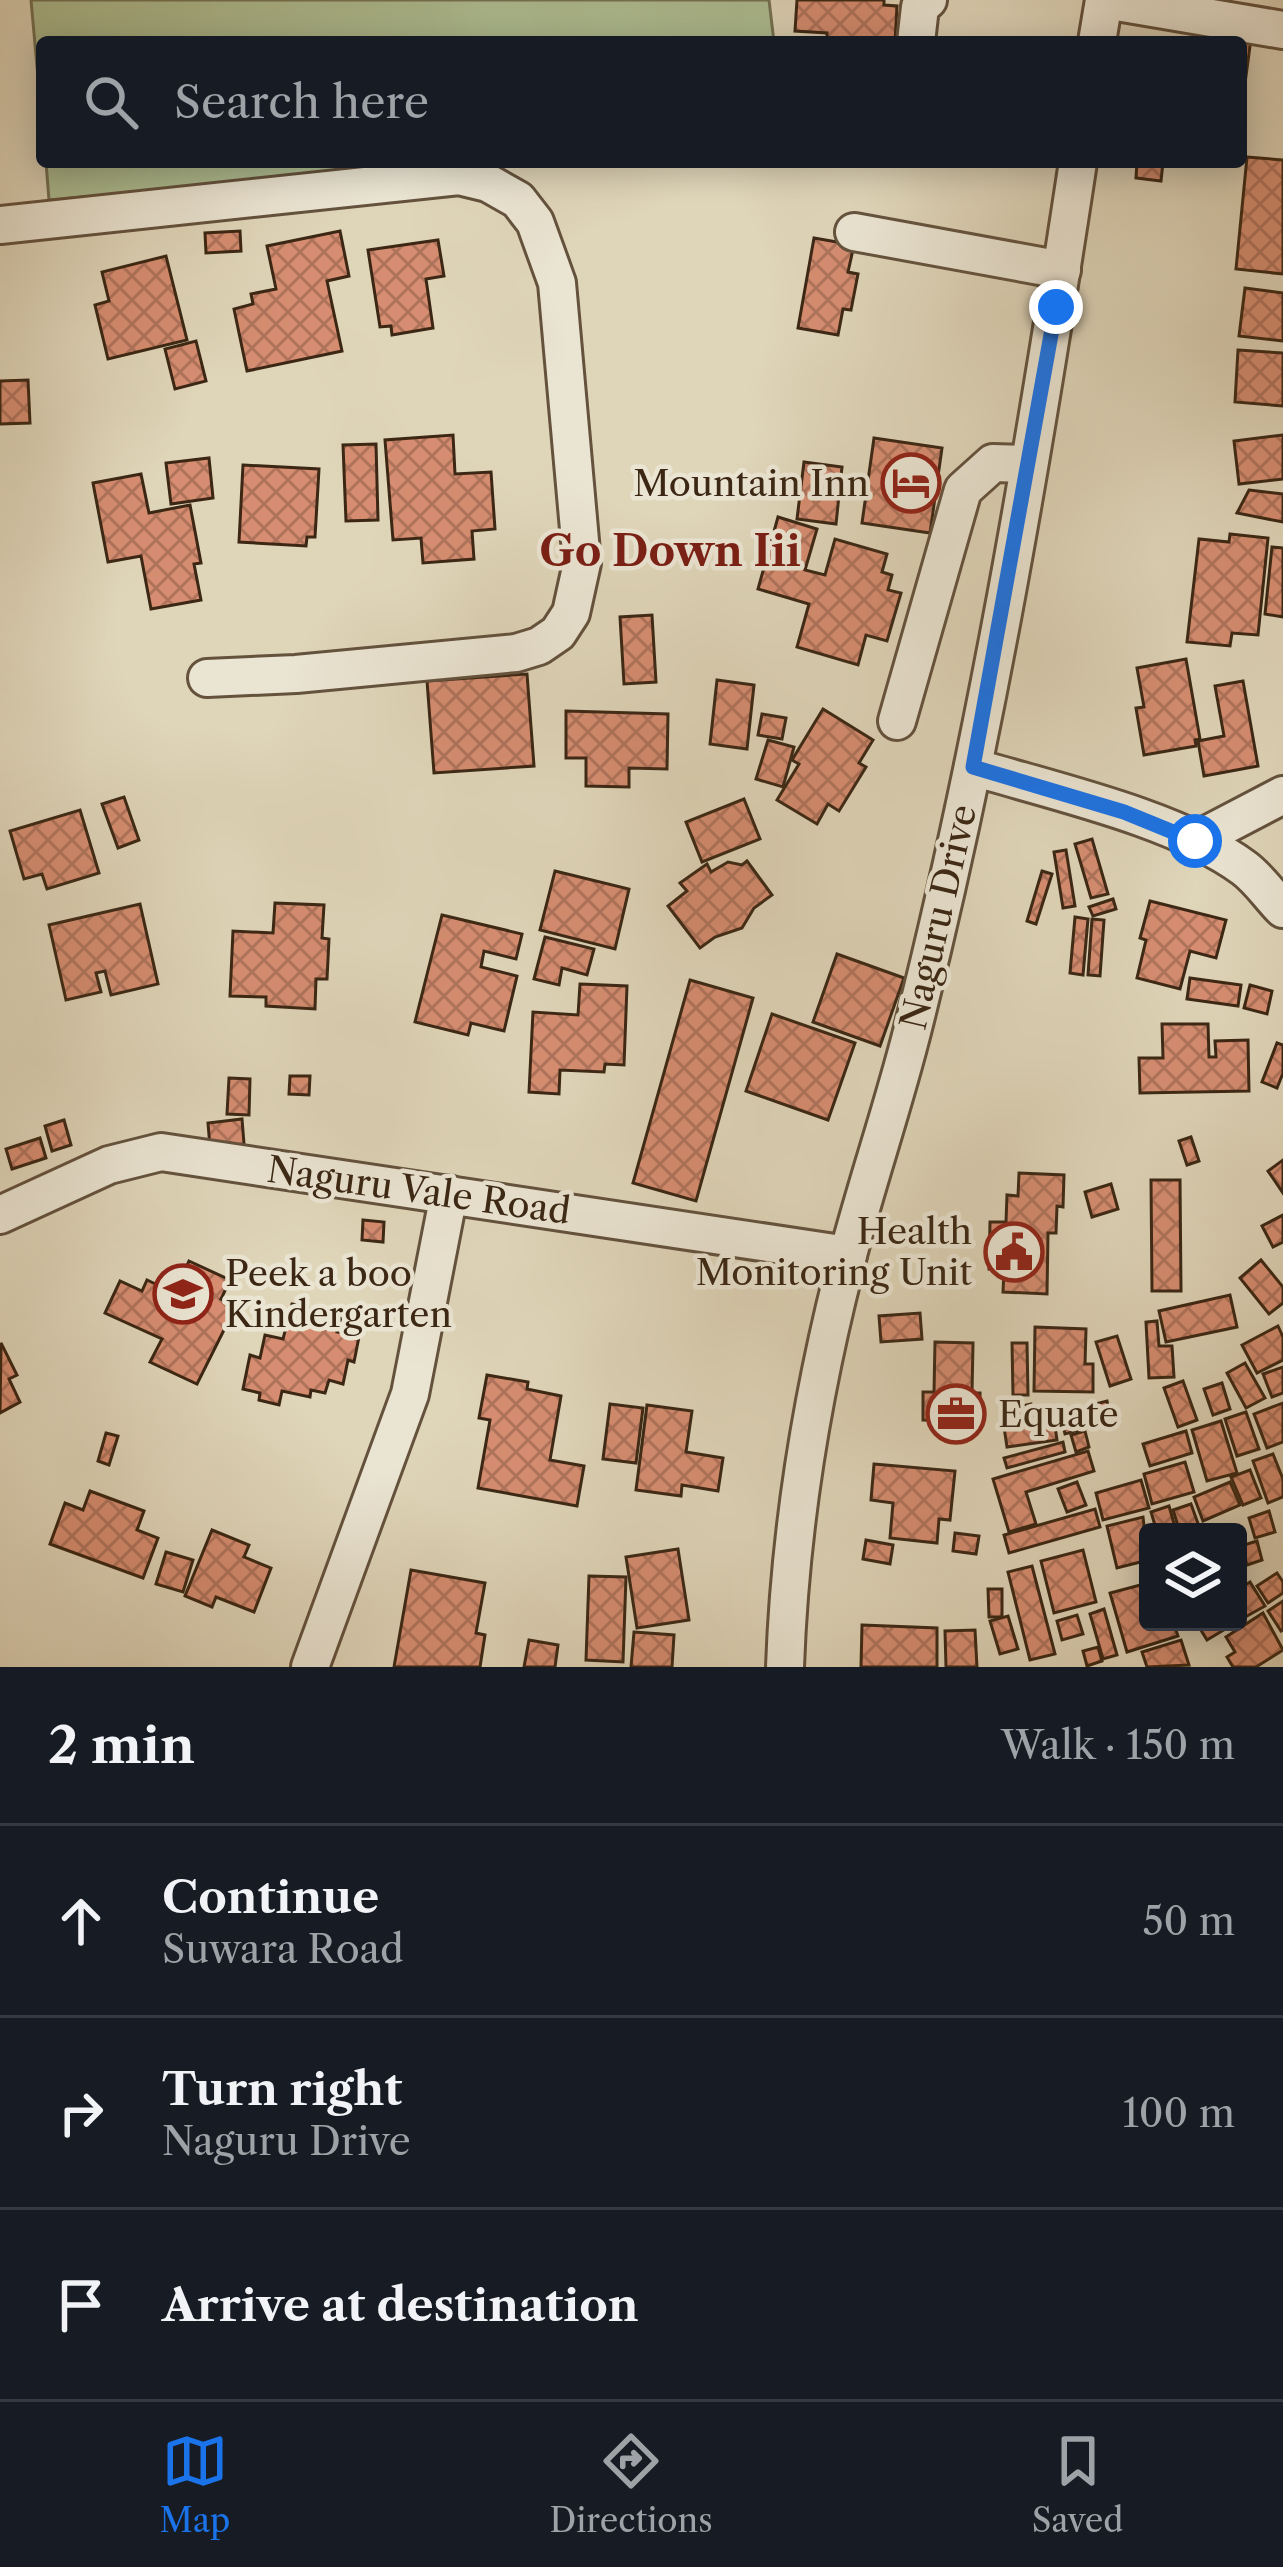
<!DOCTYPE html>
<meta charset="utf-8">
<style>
body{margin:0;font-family:"Libre Caslon Text",serif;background:#242831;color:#f1f3f6}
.controls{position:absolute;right:36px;bottom:36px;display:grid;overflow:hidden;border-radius:12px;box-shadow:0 6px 30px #0003}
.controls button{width:108px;height:108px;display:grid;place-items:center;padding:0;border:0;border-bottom:3px solid #363941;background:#171b24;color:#f1f3f6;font:60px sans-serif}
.stop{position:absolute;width:36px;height:36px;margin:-27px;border:9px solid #1a73e8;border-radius:50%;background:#fff}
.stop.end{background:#1a73e8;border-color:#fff;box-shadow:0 3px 12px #0008}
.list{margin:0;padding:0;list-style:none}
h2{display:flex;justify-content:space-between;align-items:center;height:156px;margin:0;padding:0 48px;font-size:51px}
h2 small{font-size:39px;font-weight:400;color:#9ea1a6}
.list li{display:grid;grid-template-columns:78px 1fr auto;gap:36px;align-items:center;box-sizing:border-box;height:192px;padding:0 48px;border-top:3px solid #363941}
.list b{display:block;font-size:45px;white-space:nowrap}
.list p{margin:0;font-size:39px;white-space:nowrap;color:#9ea1a6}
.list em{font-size:39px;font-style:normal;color:#9ea1a6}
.icon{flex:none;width:66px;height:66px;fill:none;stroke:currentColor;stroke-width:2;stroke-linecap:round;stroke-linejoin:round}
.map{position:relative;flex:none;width:1283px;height:1667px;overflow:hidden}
.search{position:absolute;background:#171b24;box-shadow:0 6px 30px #0003;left:36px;right:36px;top:36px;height:132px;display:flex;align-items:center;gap:30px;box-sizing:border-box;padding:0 42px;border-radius:12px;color:#9ea1a6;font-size:45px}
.sheet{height:732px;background:#171b24}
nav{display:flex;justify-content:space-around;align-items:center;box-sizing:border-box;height:168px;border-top:3px solid #363941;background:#171b24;font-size:33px;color:#9ea1a6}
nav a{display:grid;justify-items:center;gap:6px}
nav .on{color:#1a73e8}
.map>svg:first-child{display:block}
.grass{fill:#adbe93;stroke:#747254;stroke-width:3}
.building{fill:url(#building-cross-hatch);stroke:#3b2714;stroke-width:3}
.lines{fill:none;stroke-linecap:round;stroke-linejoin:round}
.minor-casing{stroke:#64523d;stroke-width:42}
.minor{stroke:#eae4d2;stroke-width:36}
.route{stroke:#1a73e8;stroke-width:15}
.labels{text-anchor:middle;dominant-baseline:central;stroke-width:9;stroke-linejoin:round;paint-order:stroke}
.poi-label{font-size:36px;fill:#3b2714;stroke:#eae4d2;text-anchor:end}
.street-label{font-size:36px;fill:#3b2714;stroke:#eae4d2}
.quarter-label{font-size:42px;font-weight:bold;fill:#7a1f14;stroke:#eae4d2}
</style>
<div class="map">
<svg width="1283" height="1667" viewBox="0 0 1283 1667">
<defs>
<pattern id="building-cross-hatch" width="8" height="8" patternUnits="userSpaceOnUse" patternTransform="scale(3)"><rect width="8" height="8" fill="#d68d71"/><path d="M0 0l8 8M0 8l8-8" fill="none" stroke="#af735c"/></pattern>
</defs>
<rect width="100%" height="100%" fill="#dfd5b9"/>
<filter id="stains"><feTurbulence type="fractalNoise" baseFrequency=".00167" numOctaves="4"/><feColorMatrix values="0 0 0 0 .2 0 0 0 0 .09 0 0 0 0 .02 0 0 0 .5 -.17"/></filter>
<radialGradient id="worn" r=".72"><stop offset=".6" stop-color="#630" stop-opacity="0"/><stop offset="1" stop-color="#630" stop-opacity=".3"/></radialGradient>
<g class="grass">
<polygon points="31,0 769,0 774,42 42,42 42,122"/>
<polygon points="46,162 483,162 49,200"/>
</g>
<g class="building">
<polygon points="797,0 884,0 884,5 897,6 895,42 827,42 827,33 795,31"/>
<polygon points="1228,27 1252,31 1244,91 1241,90 1241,42 1226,42"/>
<polygon points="1247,157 1283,160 1283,274 1236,269"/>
<polygon points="1137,162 1163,162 1161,181 1136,178"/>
<polygon points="240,231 241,251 206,253 205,233"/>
<polygon points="340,231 349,276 327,281 342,351 247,371 234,309 253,304 251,294 276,289 267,246"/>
<polygon points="814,238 854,245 848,272 858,274 851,310 843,309 838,335 798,328"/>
<polygon points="438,240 444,276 426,279 433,328 392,335 391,326 380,327 368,250"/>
<polygon points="166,256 187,340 108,359 95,305 109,301 102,272"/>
<polygon points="1245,288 1283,293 1283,341 1239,336"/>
<polygon points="196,341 206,381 175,389 165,349"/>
<polygon points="1238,350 1283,353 1283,406 1235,402"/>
<polygon points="28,380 30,423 0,424 0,381"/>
<polygon points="453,435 455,474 491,472 495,529 472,531 474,559 423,563 421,538 393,540 385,440"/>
<polygon points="1283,435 1283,479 1239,484 1234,441"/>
<polygon points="874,438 942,448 930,533 862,523"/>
<polygon points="376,444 378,520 346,521 343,445"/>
<polygon points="209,458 213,498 171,504 166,463"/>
<polygon points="804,462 842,467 836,524 797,519"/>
<polygon points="243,465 319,469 315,537 307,537 306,546 239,542"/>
<polygon points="141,474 149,513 190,505 201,563 194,564 201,600 151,609 141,556 108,562 93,483"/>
<polygon points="1249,490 1283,494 1283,522 1237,513"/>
<polygon points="778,517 817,529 805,570 825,575 835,539 887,554 882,572 892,575 888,590 901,593 887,641 866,635 858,665 797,647 809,604 758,589"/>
<polygon points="1230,534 1268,538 1258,635 1232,633 1230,646 1187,642 1199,539 1229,542"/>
<polygon points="1272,547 1283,548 1283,617 1265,614"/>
<polygon points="652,615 656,682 624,684 620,617"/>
<polygon points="1186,659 1200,739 1195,740 1196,746 1144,755 1136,708 1144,707 1137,668"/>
<polygon points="527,674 534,766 434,773 427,681"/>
<polygon points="717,680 754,685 747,749 710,744"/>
<polygon points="1243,681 1258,766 1204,776 1198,741 1224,736 1215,686"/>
<polygon points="823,709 873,740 859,763 866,767 839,811 828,804 817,824 777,800 799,764 792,760"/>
<polygon points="566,711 668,714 667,769 629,768 629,787 586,786 586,758 566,758"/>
<polygon points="762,714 786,718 782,739 758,735"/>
<polygon points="768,740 794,747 783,787 756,779"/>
<polygon points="124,797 139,840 118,848 102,804"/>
<polygon points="744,799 760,839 702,862 686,822"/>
<polygon points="80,810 99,873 47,889 42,874 24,879 10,831"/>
<polygon points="1092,839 1108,894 1091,898 1075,844"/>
<polygon points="1066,850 1075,906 1063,908 1054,852"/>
<polygon points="747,861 772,895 754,908 742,928 715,937 700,948 668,906 687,891 680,883 707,864 711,872 728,862 742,865"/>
<polygon points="555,871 629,889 615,949 540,930"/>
<polygon points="1042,871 1052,874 1036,924 1027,921"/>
<polygon points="1113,899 1116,909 1093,916 1089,907"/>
<polygon points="1150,901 1226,920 1216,958 1190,951 1180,989 1137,978 1146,940 1140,938"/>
<polygon points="275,903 324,905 322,938 329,939 327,979 316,979 315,1009 266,1006 266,997 230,996 233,931 273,933"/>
<polygon points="140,904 158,984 111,995 105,971 96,973 101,992 66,1000 49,925"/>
<polygon points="442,915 522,934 516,959 484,951 481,967 517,976 504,1031 471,1023 468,1035 415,1022"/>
<polygon points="1075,917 1088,919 1083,975 1070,973"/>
<polygon points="1092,919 1104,920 1100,976 1088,975"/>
<polygon points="545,937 594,949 587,975 562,968 559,985 534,979"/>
<polygon points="837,954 904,978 880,1046 813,1022"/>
<polygon points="1190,978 1241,985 1238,1006 1187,999"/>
<polygon points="690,980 753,998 696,1201 633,1183"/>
<polygon points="580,984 627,986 624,1065 605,1064 604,1072 560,1070 559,1094 529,1092 533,1012 578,1015"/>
<polygon points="1250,985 1272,991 1267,1014 1244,1008"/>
<polygon points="772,1014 855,1043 828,1120 746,1091"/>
<polygon points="1162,1024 1208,1024 1209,1057 1216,1057 1215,1041 1248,1040 1249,1091 1140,1093 1139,1058 1163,1058"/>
<polygon points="1277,1043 1283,1045 1283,1073 1277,1088 1262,1082"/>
<polygon points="290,1076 310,1076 309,1095 289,1094"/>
<polygon points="229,1078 250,1079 249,1115 227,1114"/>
<polygon points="242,1119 244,1144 210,1147 208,1123"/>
<polygon points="64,1120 71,1145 52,1151 45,1126"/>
<polygon points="1191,1137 1199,1161 1187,1165 1179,1141"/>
<polygon points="40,1138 46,1158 12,1169 6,1149"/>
<polygon points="1283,1160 1283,1193 1268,1171"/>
<polygon points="1019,1173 1064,1175 1063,1207 1057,1206 1056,1233 1048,1233 1047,1294 1003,1292 1004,1270 989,1269 990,1222 1006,1222 1007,1195 1018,1196"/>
<polygon points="1151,1180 1180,1180 1181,1291 1152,1291"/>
<polygon points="1111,1184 1118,1209 1092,1217 1085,1192"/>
<polygon points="1283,1215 1283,1242 1273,1247 1262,1226"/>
<polygon points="363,1220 384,1222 383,1242 362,1240"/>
<polygon points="1261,1260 1283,1287 1283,1303 1269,1314 1240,1278"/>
<polygon points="189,1261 230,1280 221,1299 236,1306 197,1384 150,1362 162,1339 105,1313 120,1281 142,1291 147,1280 166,1289 172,1276 180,1280"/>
<polygon points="1230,1295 1237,1327 1166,1342 1159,1311"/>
<polygon points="292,1304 341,1317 337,1332 359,1337 354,1362 348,1360 343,1384 329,1380 325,1393 311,1390 310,1397 282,1391 279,1405 259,1400 260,1393 243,1389 250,1355 260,1358 265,1335 283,1339"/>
<polygon points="920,1313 922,1339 881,1342 879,1316"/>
<polygon points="1157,1321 1159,1346 1172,1346 1174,1377 1149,1378 1146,1322"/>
<polygon points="1278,1326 1283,1337 1283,1360 1257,1373 1242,1345"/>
<polygon points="1035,1327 1086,1329 1085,1364 1093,1364 1093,1392 1034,1391"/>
<polygon points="1117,1336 1131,1379 1110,1386 1096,1342"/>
<polygon points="935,1342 973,1343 972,1393 980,1393 980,1421 923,1420 923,1392 934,1392"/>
<polygon points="1,1343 17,1375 9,1379 20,1402 0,1413"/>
<polygon points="1012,1343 1027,1343 1028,1395 1013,1395"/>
<polygon points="1245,1363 1265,1398 1246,1408 1227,1373"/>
<polygon points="1283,1367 1283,1393 1272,1397 1263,1374"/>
<polygon points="487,1375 528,1382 527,1389 561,1396 550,1460 584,1466 577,1506 478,1488 490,1420 479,1418"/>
<polygon points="1183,1381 1197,1420 1178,1427 1164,1388"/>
<polygon points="1222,1383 1230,1409 1213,1415 1204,1389"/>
<polygon points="1107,1401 1112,1421 1065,1434 1060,1413"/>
<polygon points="1283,1403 1283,1442 1267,1448 1254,1414"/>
<polygon points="610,1404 643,1408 636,1463 603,1459"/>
<polygon points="1031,1404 1034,1416 1006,1423 1003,1410"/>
<polygon points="647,1405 692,1411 686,1452 723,1458 718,1491 682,1485 681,1496 636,1490"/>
<polygon points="1246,1412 1259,1449 1237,1456 1225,1419"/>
<polygon points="1054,1420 1057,1440 1007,1447 1004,1427"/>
<polygon points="1221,1421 1237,1473 1207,1481 1192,1430"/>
<polygon points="1085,1431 1089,1447 1076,1452 1071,1435"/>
<polygon points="1186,1431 1192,1453 1150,1466 1143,1444"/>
<polygon points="106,1433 118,1436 109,1465 98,1461"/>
<polygon points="1063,1442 1065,1452 1007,1468 1004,1458"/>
<polygon points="1088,1451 1094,1471 1026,1492 1036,1524 1009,1532 993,1479"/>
<polygon points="1273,1454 1283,1479 1283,1497 1268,1503 1253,1461"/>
<polygon points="1185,1462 1194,1492 1152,1504 1144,1474"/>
<polygon points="874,1464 955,1471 950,1520 939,1519 937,1543 890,1538 893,1503 871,1500"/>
<polygon points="1250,1470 1261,1498 1243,1505 1231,1477"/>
<polygon points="1141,1480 1149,1508 1103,1520 1096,1493"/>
<polygon points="1077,1482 1086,1505 1067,1512 1058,1489"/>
<polygon points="1230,1482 1240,1505 1203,1521 1194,1497"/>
<polygon points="90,1491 144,1511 137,1530 158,1538 143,1578 50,1544 65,1503 83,1510"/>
<polygon points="1191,1504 1201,1532 1180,1532 1173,1510"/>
<polygon points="1169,1506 1175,1527 1157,1532 1151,1512"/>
<polygon points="1095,1509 1100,1527 1009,1553 1004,1535"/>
<polygon points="1269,1511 1275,1532 1255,1538 1249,1518"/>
<polygon points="1143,1517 1148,1560 1117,1568 1107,1526"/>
<polygon points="212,1530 249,1545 244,1557 271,1568 254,1612 216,1597 212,1607 185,1596"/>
<polygon points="955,1533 979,1536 976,1554 953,1551"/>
<polygon points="866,1540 893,1545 890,1564 863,1559"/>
<polygon points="1257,1541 1262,1560 1247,1565 1241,1546"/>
<polygon points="678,1549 689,1620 637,1628 626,1557"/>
<polygon points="1083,1550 1096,1602 1054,1613 1041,1561"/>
<polygon points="166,1552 193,1560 183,1592 156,1584"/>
<polygon points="1032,1566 1055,1654 1030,1660 1008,1572"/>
<polygon points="411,1570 485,1583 476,1633 485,1635 480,1667 394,1667"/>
<polygon points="1277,1573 1283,1582 1283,1593 1268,1603 1257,1586"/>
<polygon points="589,1576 626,1577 623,1662 586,1660"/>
<polygon points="1250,1582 1265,1606 1238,1621 1238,1589"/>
<polygon points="1148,1583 1148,1622 1173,1622 1178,1636 1127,1652 1110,1593"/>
<polygon points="988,1589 1002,1589 1002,1617 989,1617"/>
<polygon points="1283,1601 1283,1630 1281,1631 1268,1611"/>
<polygon points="1104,1609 1117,1655 1103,1659 1090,1614"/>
<polygon points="1263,1613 1283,1650 1256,1667 1233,1667 1227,1657 1235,1652 1226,1637"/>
<polygon points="1077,1615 1083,1634 1062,1640 1057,1621"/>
<polygon points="1008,1616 1018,1649 1000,1654 990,1621"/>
<polygon points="1196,1622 1237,1622 1207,1640"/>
<polygon points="862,1625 937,1628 937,1667 861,1667"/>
<polygon points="975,1630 977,1667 946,1667 945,1631"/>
<polygon points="634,1632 674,1635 672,1667 631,1667"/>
<polygon points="529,1640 558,1645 555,1667 524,1667"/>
<polygon points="1181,1640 1189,1665 1147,1667 1142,1652"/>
<polygon points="1098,1647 1102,1661 1087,1666 1083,1651"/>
</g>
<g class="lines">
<g class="minor-casing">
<g id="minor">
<polyline points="1105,0 1283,30"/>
<polyline points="916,42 920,7 928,0"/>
<polyline points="1097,42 1104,0"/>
<polyline points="0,225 459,176 488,183 518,200 535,222 557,283 582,563 571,613 558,633 539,646 516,653 296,674 207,678"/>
<polyline points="854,232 1062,270"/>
<polyline points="897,721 963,490 993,463 1029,464"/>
<path d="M 973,767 C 1053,791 1178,819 1244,868 C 1259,879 1270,896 1283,909"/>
<polyline points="1195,841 1283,795"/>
<polyline points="0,1215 109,1165 161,1152 848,1255"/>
<polyline points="310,1667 410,1394 449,1194"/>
<path d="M 785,1667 C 790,1526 812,1392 848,1255 C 868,1179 894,1104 913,1028 C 985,743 1034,452 1078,162"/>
</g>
</g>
<use href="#minor" class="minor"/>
</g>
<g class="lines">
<polyline class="route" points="1056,307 973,767 1124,812 1195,841"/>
</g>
<defs>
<g id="hotel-ring" transform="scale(3)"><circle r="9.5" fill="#eae4d2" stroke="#8f2418" stroke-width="1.5"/><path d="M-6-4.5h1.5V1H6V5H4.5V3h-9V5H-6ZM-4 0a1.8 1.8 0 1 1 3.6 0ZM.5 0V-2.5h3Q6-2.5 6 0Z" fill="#8f2418"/></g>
<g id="civic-ring" transform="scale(3)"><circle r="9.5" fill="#eae4d2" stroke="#8f2418" stroke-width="1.5"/><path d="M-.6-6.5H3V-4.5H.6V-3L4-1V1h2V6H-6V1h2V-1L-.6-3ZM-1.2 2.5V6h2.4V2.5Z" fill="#8f2418"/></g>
<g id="school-ring" transform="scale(3)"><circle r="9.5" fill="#eae4d2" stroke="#8f2418" stroke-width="1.5"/><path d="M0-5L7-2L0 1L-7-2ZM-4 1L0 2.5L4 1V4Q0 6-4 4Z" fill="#8f2418"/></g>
<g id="office-ring" transform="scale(3)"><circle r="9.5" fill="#eae4d2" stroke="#8f2418" stroke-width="1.5"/><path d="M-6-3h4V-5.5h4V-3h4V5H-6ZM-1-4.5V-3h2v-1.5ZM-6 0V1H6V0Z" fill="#8f2418"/></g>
</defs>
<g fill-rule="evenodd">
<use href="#hotel-ring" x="911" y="483"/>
<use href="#civic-ring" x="1014" y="1252"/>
<use href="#school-ring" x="183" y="1294"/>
<use href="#office-ring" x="956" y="1414"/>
</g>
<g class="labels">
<g class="poi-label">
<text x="869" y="483">Mountain Inn</text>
<text x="972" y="1231">Health<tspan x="972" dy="41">Monitoring Unit</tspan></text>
<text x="225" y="1273" text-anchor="start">Peek a boo<tspan x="225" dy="41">Kindergarten</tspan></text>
<text x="998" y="1414" text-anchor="start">Equate</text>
</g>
<g class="street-label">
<text transform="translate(938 917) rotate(-77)">Naguru Drive</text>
<text transform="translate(419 1190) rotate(8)">Naguru Vale Road</text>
</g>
<g class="quarter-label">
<text x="670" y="551">Go Down Iii</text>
</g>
</g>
<rect width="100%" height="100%" filter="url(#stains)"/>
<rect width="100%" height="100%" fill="url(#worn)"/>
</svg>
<div class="controls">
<button><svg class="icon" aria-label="layers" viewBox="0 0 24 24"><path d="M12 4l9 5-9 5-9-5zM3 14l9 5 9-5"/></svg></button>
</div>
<div class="stop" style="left:1195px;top:841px"></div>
<div class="stop end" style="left:1056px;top:307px"></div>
<div class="search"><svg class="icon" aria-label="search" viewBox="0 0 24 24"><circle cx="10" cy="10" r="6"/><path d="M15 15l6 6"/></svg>Search here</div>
</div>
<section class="sheet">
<h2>2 min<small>Walk · 150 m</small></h2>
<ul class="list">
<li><svg class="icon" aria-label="ahead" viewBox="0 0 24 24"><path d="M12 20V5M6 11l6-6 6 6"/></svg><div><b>Continue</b><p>Suwara Road</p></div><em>50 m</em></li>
<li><svg class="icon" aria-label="right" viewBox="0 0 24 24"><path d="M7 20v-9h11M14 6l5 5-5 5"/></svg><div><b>Turn right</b><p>Naguru Drive</p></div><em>100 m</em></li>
<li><svg class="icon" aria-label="arrive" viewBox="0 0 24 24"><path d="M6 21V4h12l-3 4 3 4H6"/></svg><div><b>Arrive at destination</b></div></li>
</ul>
</section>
<nav>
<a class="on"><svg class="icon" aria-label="map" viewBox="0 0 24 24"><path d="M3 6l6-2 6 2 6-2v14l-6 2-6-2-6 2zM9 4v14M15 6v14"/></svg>Map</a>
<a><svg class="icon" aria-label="directions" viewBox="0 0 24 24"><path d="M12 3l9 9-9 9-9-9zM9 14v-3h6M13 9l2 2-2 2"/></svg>Directions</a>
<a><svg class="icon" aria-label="saved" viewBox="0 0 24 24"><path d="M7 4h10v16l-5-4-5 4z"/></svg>Saved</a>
</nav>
